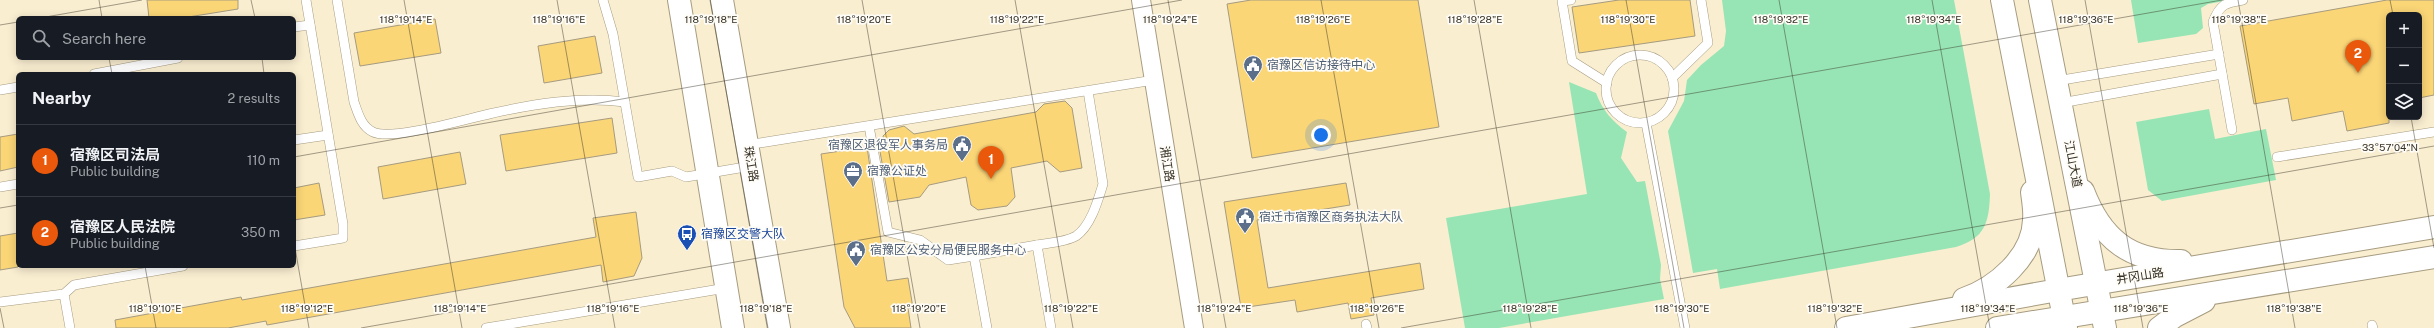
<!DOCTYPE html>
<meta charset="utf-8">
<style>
body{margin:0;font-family:"Public Sans","Noto Sans SC",sans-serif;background:#242831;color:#f1f3f6}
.controls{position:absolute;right:12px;top:12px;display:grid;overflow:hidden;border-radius:6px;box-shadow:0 2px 10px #0003}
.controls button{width:36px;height:36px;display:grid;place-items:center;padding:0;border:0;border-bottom:1px solid #363941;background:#171b24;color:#f1f3f6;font:20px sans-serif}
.you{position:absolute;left:1321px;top:135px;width:14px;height:14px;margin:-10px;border:3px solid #fff;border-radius:50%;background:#1a73e8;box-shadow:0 0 0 6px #1a73e833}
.badge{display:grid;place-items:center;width:26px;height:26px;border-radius:50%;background:#ea580c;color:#fff;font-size:13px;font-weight:700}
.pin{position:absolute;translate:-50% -33px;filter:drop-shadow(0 1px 2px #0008)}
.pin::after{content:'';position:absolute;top:21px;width:14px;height:12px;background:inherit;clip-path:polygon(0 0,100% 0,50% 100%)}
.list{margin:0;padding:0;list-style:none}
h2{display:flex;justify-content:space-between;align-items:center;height:52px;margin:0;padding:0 16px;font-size:17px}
h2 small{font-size:13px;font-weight:400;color:#9ea1a6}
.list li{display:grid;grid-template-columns:26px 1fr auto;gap:12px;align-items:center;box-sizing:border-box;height:72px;padding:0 16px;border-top:1px solid #363941}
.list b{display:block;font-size:15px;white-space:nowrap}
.list p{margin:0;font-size:13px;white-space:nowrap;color:#9ea1a6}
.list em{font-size:13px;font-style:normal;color:#9ea1a6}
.icon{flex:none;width:22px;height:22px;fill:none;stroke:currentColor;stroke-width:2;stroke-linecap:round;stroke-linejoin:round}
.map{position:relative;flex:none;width:2434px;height:328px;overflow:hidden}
.search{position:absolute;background:#171b24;box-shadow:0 2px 10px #0003;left:16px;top:16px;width:280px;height:44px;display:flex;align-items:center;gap:10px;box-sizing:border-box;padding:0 14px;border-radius:6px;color:#9ea1a6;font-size:15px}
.panel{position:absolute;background:#171b24;box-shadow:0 2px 10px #0003;left:16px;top:72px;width:280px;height:196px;border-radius:6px}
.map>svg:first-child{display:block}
.green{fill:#97e5b4}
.building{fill:#fbd677;stroke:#a69b80}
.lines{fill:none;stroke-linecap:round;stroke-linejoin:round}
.service-casing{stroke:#a79c81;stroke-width:10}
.minor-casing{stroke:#a79c81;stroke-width:20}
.tertiary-casing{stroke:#a79c81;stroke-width:24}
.secondary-casing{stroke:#a79c81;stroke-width:24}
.service{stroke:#fff;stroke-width:9}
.minor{stroke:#fff;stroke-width:18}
.tertiary{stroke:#fff;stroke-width:22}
.secondary{stroke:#fff;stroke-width:22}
.ticks{fill:none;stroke:#363126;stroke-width:1;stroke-opacity:0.45}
.labels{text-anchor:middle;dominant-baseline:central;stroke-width:3.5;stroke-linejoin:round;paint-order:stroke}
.service-label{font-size:12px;fill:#4e5e75;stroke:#fefcf6;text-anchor:start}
.street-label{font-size:12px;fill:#363126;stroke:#fefcf6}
.transit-label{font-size:12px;fill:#164399;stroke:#fefcf6;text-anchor:start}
.ticks-label{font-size:10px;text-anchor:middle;fill:#363126;stroke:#fefcf6;stroke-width:3.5;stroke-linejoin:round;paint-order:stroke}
</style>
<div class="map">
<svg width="2434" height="328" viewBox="0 0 2434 328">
<rect width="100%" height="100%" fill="#faeed1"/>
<g class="green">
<path d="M 1722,0 L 1954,0 L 1990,194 C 1989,223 1985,238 1956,247 L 1720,289 L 1717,269 L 1693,273 L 1668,131 L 1684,101 L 1687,80 L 1701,65 L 1724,46 L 1726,31 Z"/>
<polygon points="2131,0 2230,0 2208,4 2201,8 2203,28 2196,34 2138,43"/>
<path d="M 1569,82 L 1596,93 C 1603,111 1612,121 1627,132 L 1621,158 L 1637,182 L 1645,181 L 1661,265 L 1660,279 L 1664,299 L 1499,328 L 1465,328 L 1446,218 L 1587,194 Z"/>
<polygon points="2209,109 2215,139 2266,129 2276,180 2162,201 2148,190 2136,122"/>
</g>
<g class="building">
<polygon points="147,0 238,0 238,9 182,18 149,18"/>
<polygon points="1251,0 1418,0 1439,127 1252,158 1227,4"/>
<polygon points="1619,0 1690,0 1695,36 1579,53 1572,7"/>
<polygon points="2387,0 2434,0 2434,95 2419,98 2419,15 2389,15 2389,123 2347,131 2343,111 2292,121 2288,98 2254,104 2240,26"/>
<polygon points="435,19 441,53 360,66 354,33"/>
<polygon points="595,36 602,73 544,83 538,46"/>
<polygon points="1065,101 1072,108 1082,168 1060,172 1047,161 1011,168 1015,197 1007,206 978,210 971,205 966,177 929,185 920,197 889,202 879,146 885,145 883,136 889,130 904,126 914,134 1036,112 1044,104"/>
<polygon points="612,118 617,153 506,171 500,135"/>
<polygon points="18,134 18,167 0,171 0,137"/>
<polygon points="867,147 887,281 908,278 913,308 908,308 911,328 855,328 844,307 821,154"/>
<polygon points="460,152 466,184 383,199 378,167"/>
<polygon points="319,183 325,215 294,220 294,188"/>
<polygon points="1346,183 1350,205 1257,220 1268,288 1420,263 1424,289 1371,298 1374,315 1351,319 1348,303 1297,312 1295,300 1241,308 1224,202"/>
<polygon points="636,212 642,258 634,276 603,282 601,265 267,325 266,321 228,328 116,328 115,320 241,297 242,300 596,237 593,218"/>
<polygon points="18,233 18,267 0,270 0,236"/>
</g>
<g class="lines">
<g class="service-casing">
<g id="service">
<path d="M 337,0 L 354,102 C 358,113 361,126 373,132 C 392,141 466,119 489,114 C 533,104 580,96 625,102"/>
<polyline points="603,0 613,34 638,177 672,171 686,177 751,166"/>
<polyline points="1571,0 1562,1 1572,61 1607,83"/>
<polyline points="294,27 310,25"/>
<circle cx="1640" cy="89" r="34"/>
<polyline points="94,74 178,58"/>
<polyline points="1672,78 1708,43 1701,0"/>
<polyline points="2056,81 2219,54"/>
<polyline points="0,90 18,87"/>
<polyline points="2061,103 2222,74"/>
<polyline points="1646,123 1685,328"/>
<polyline points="869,126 888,232 920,240 948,260 974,256"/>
<path d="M 2232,130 L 2213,22 C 2220,4 2225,3 2243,0"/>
<polyline points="294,140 328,135"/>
<polyline points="747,145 1154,80"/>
<polyline points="2277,157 2434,132"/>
<polyline points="0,187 18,184"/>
<path d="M 1037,245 C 1049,243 1066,242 1076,236 C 1091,226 1098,200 1103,184 L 1088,91"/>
<polyline points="294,246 343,238 343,224 306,0"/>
<polyline points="0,302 64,294"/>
<polyline points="1366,324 1367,328"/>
<polyline points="2372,325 2373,328"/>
<polyline points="70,328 64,294 74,285 183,266"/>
<polyline points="486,328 726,288"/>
<polyline points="987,328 974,256 1037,245 1051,328"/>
</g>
</g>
<g class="minor-casing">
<polyline id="minor" points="1141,0 1194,328"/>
</g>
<g class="tertiary-casing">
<g id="tertiary">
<polyline points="679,0 733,328"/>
<polyline points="722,0 779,328"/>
<path d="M 2083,191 C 2101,238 2129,262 2181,261"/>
<path d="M 1964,299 C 1996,288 2033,257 2034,220 C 2035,210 2033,201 2032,192"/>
<polyline points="1846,328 2058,290 2434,227"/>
<polyline points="1997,328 2434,257"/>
<polyline points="2159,328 2175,316 2204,301"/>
</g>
</g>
<g class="secondary-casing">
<g id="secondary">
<polyline points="2002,0 2066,328"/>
<polyline points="2040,0 2105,328"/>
</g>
</g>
<use href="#service" class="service"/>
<use href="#minor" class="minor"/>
<use href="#tertiary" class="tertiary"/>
<use href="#secondary" class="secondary"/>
</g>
<path class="ticks" d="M 99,0 L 102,18M 251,0 L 255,18M 404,0 L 462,328M 557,0 L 615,328M 710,0 L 768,328M 862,0 L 920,328M 1015,0 L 1073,328M 1168,0 L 1226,328M 1321,0 L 1379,328M 1474,0 L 1531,328M 1626,0 L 1684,328M 1779,0 L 1837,328M 1932,0 L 1990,328M 2085,0 L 2143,328M 2238,0 L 2295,328M 2390,0 L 2393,15M 40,18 L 142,0M 0,25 L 18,22M 109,58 L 112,74M 262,58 L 264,74M 2411,117 L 2434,248M 294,157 L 1182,0M 0,208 L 18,205M 294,242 L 309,328M 145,266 L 156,328M 0,308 L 4,328M 361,328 L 2222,0M 1401,328 L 2434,146"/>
<defs>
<g id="civic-pin" transform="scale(1)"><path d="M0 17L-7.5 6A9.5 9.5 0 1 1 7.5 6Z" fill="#5c6f8a" stroke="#fefcf6"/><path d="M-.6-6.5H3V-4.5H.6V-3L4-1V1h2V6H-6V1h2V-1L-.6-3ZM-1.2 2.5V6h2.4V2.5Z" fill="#fff"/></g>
<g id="office-pin" transform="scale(1)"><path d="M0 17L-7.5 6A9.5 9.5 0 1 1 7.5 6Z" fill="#5c6f8a" stroke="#fefcf6"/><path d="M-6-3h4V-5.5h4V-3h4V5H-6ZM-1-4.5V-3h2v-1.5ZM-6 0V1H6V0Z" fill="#fff"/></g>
<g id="bus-pin" transform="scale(1)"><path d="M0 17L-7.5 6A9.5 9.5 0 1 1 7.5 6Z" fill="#1a4fb4" stroke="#fefcf6"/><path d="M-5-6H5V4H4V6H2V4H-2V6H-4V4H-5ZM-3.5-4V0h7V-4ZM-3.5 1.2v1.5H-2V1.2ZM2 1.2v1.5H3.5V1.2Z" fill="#fff"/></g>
</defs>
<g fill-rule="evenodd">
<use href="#civic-pin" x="1253" y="65"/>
<use href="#civic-pin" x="962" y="145"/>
<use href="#office-pin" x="853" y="171"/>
<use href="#civic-pin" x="1245" y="217"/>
<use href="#bus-pin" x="687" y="234"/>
<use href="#civic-pin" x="856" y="250"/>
</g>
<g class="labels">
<g class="service-label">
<text x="1267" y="65">宿豫区信访接待中心</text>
<text x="948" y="145" text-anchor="end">宿豫区退役军人事务局</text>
<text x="867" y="171">宿豫公证处</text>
<text x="1259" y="217">宿迁市宿豫区商务执法大队</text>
<text x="870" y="250">宿豫区公安分局便民服务中心</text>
</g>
<g class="street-label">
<text transform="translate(751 164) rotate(80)">珠江路</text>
<text transform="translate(1167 164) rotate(81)">湘江路</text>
<text transform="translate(2073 164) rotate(79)">江山大道</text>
<text transform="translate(2140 276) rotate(-9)">井冈山路</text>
</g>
<g class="transit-label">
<text x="701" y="234">宿豫区交警大队</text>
</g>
</g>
<g class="ticks-label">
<text x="1017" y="23">118°19'22"E</text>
<text x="1475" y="23">118°19'28"E</text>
<text x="1628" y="23">118°19'30"E</text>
<text x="1781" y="23">118°19'32"E</text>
<text x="2239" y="23">118°19'38"E</text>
<text x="406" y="23">118°19'14"E</text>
<text x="559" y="23">118°19'16"E</text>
<text x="711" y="23">118°19'18"E</text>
<text x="864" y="23">118°19'20"E</text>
<text x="1170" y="23">118°19'24"E</text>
<text x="1323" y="23">118°19'26"E</text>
<text x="1934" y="23">118°19'34"E</text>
<text x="2086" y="23">118°19'36"E</text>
<text x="2390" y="151">33°57'04"N</text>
<text x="155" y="312">118°19'10"E</text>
<text x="307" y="312">118°19'12"E</text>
<text x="460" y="312">118°19'14"E</text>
<text x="613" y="312">118°19'16"E</text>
<text x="766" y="312">118°19'18"E</text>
<text x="919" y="312">118°19'20"E</text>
<text x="1071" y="312">118°19'22"E</text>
<text x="1224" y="312">118°19'24"E</text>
<text x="1377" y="312">118°19'26"E</text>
<text x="1530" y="312">118°19'28"E</text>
<text x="1682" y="312">118°19'30"E</text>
<text x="1835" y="312">118°19'32"E</text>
<text x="1988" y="312">118°19'34"E</text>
<text x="2141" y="312">118°19'36"E</text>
<text x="2294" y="312">118°19'38"E</text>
</g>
</svg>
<div class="controls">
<button>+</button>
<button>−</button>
<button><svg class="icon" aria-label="layers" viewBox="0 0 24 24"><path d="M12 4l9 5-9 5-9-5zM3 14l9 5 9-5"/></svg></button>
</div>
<div class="you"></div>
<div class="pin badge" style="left:991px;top:179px">1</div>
<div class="pin badge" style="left:2358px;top:73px">2</div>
<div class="search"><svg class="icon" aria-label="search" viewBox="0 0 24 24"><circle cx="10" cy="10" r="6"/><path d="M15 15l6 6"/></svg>Search here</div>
<section class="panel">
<h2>Nearby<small>2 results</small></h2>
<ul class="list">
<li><span class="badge">1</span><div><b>宿豫区司法局</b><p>Public building</p></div><em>110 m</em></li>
<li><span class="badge">2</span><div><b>宿豫区人民法院</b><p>Public building</p></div><em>350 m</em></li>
</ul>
</section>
</div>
